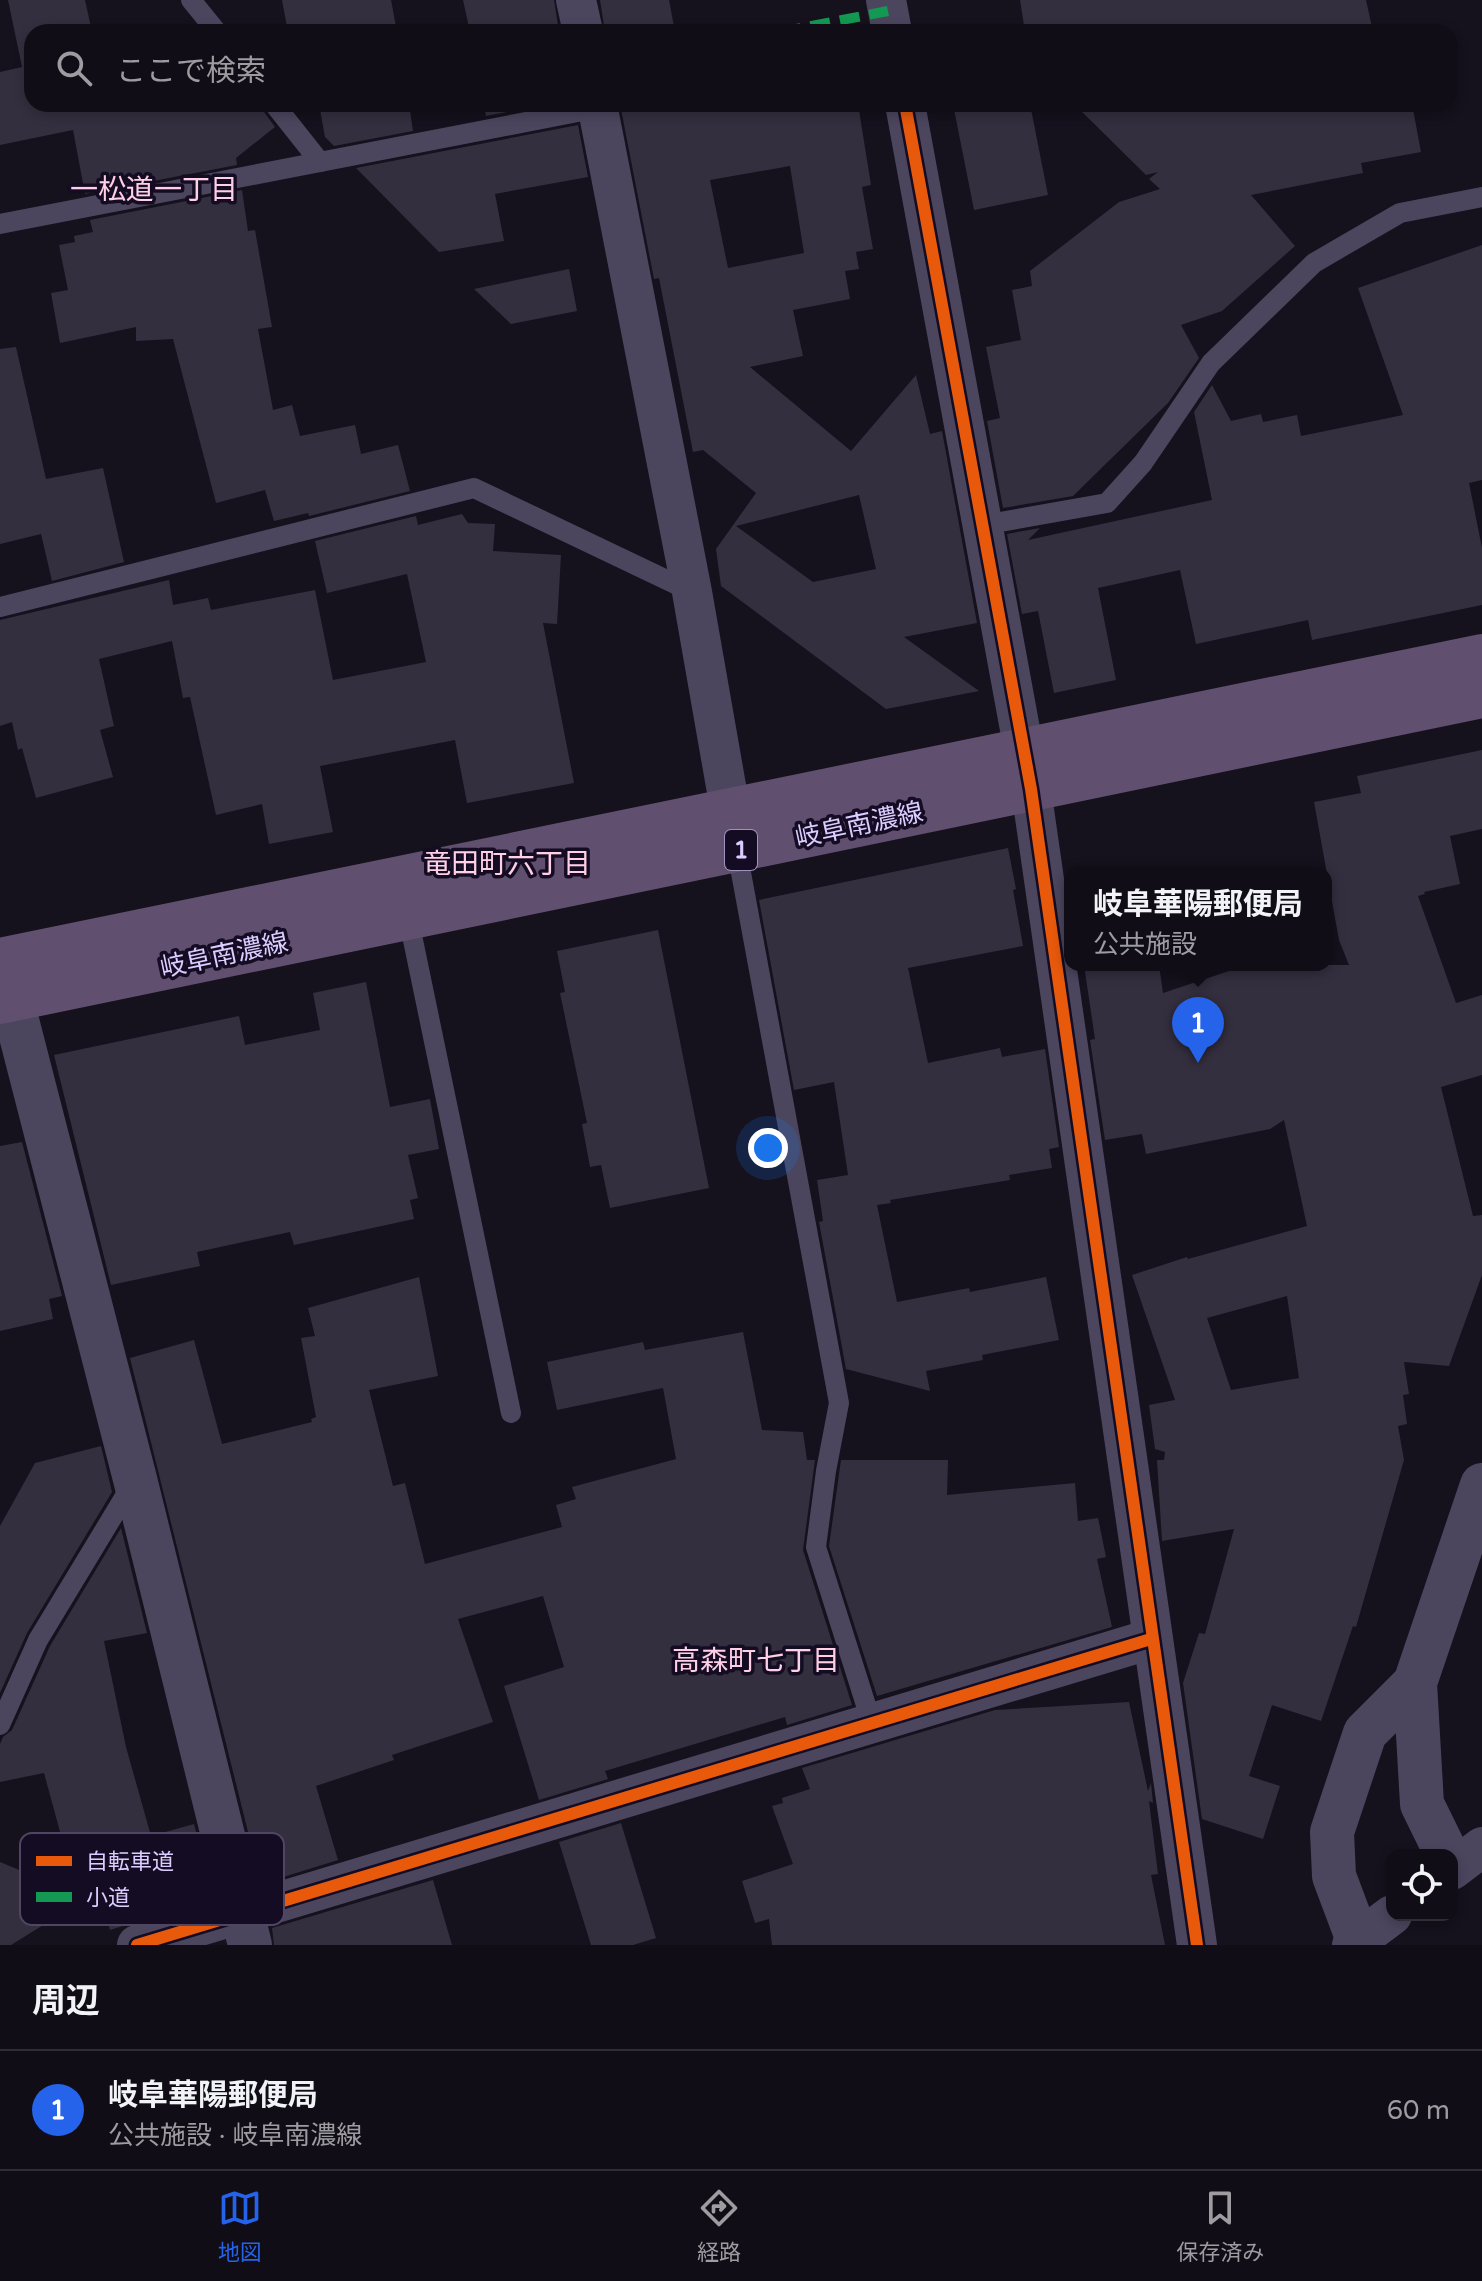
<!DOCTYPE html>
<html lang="ja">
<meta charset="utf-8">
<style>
body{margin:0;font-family:"Varela Round","Noto Sans JP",sans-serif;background:#19161f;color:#f1f3f6}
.controls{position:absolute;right:24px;bottom:24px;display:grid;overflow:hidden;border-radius:16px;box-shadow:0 4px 12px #0003}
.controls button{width:72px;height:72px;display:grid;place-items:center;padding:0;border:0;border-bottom:2px solid #302d35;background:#100d16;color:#f1f3f6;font:40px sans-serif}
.you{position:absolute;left:768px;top:1148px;width:28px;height:28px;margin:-20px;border:6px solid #fff;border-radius:50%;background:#1a73e8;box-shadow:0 0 0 12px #1a73e833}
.badge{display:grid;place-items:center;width:52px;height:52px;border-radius:50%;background:#2563eb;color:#fff;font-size:26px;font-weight:700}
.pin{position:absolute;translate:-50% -66px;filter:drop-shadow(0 2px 4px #0008)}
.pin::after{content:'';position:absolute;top:42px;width:28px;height:24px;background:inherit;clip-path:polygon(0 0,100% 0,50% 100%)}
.popup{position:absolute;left:1064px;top:867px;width:268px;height:104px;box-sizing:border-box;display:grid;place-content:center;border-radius:16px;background:#100d16;filter:drop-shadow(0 2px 6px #0005);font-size:26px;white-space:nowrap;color:#9c9ca1}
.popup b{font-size:30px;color:#f1f3f6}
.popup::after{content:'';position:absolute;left:50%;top:100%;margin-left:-16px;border:16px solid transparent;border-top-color:#100d16}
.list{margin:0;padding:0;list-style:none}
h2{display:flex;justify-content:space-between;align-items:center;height:104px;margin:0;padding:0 32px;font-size:34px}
h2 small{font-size:26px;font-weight:400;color:#9c9ca1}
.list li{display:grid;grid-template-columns:52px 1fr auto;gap:24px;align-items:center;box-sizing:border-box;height:120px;padding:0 32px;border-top:2px solid #302d35}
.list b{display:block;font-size:30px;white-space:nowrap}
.list p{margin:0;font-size:26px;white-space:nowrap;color:#9c9ca1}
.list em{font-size:26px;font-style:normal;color:#9c9ca1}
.icon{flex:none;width:44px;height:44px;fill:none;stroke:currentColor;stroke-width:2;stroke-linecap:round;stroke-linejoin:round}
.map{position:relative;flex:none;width:1482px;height:1945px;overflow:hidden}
.search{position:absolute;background:#100d16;box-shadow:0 4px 12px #0003;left:24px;right:24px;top:24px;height:88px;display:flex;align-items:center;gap:20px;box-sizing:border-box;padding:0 28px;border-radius:24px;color:#9c9ca1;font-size:30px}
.sheet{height:224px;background:#100d16}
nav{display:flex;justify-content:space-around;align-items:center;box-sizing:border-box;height:112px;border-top:2px solid #302d35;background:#100d16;font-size:22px;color:#9c9ca1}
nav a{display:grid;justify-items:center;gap:4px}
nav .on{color:#2563eb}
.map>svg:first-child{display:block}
.building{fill:#342f3f;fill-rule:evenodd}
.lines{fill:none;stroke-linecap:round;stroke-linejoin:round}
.service{stroke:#4b465e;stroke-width:20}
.minor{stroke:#4b465e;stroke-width:40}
.tertiary{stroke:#4b465e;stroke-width:44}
.primary{stroke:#604f6f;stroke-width:44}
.quiet{stroke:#139951;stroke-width:10;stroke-dasharray:20 10;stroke-linecap:butt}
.cycleway-casing{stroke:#140c22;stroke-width:17}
.cycleway{stroke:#e8590c;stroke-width:12}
.labels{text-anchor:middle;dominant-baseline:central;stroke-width:7;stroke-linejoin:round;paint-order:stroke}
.shield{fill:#140c22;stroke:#9f93bd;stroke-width:2}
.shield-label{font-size:24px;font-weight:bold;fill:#dbcdff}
.street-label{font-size:26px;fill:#dbcdff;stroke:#140c22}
.neighbourhood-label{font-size:28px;fill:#ffcfe6;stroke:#140c22}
.key{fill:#140c22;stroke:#504664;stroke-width:2}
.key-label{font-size:22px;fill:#dbcdff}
</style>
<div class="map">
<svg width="1482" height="1945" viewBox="0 0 1482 1945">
<rect width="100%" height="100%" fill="#15111d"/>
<g class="building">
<polygon points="8,0 85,0 92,32 32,32 32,104 261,104 264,112 275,127 236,158 237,165 85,194 73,130 0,145 0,72 22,67"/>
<polygon points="282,0 391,0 397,32 288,32"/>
<polygon points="463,0 554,0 559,32 470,32"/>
<polygon points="600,0 669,0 675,32 605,32"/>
<polygon points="1020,0 1366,0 1373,32 1025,32"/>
<polygon points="319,104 409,104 413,131 334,146 325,137"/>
<polygon points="484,104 550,104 486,116"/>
<path d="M 620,104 L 858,104 L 871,185 L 862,187 L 873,249 L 856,252 L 859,269 L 845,271 L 850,299 L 793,310 L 803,356 L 750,367 L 851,451 L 916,375 L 930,434 L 942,431 L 977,623 L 904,637 L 979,691 L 886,709 L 721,586 L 716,549 L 756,493 L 703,450 L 693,452 L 659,278 L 654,279 ZM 790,166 L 804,253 L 728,268 L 710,180 ZM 859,495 L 876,569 L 813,582 L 736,526 Z"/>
<polygon points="953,104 1030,104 1048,195 974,210"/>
<polygon points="1074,104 1412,104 1421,152 1361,163 1363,173 1251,195 1295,246 1222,311 1181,325 1199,358 1168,403 1073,496 1003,508 987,421 1000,418 986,347 1021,340 1012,290 1032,286 1030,271 1119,202 1160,189 1149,179 1158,172 1146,175"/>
<polygon points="578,125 588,177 495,194 504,241 439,252 356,168"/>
<polygon points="242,190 248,231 255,230 272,327 258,329 273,410 292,405 300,436 355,425 361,454 398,445 410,491 309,516 308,513 274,521 265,490 216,503 173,339 136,341 136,327 60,343 51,293 68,290 59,245 75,242 74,236 93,232 90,220"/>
<polygon points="1482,245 1482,480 1469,483 1482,548 1482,605 1312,640 1308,620 1196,644 1180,570 1098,588 1116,680 1054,693 1038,611 1022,614 1007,534 1040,528 1028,540 1212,500 1194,412 1212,385 1231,421 1261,414 1263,422 1297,415 1301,436 1403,415 1358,288"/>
<polygon points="569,269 577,311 511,324 474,289"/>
<polygon points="16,347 46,479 103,468 124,562 52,581 41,534 0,544 0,349"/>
<polygon points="462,514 468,523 495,524 493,551 561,555 557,624 543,623 574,783 467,803 455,740 320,766 333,832 269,844 262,804 216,815 190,697 183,698 172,641 99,659 114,726 100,730 113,777 36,798 22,748 18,750 12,722 0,726 0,620 169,580 173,605 208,598 211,610 315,590 333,680 426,662 407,574 327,593 315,541 416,516 418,525"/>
<path d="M 1482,750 L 1482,829 L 1450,836 L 1460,884 L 1424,892 L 1425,894 L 1418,896 L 1456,1003 L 1482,995 L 1482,1075 L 1441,1087 L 1473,1216 L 1482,1215 L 1482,1275 L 1449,1366 L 1404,1362 L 1409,1394 L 1403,1395 L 1407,1424 L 1398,1426 L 1404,1460 L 1356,1627 L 1353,1626 L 1321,1721 L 1272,1705 L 1249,1776 L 1280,1786 L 1263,1839 L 1202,1819 L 1183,1683 L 1199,1633 L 1205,1634 L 1234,1529 L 1162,1541 L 1157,1460 L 1164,1460 L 1165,1452 L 1155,1449 L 1149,1405 L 1175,1400 L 1132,1275 L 1187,1257 L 1188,1259 L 1307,1226 L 1284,1120 L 1270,1129 L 1146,1154 L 1142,1134 L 1105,1140 L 1090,1040 L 1095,1039 L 1084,965 L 1159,965 L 1163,993 L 1247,965 L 1349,965 L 1339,940 L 1314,802 L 1361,793 L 1357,776 ZM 1287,1296 L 1299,1378 L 1231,1390 L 1207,1318 Z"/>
<polygon points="1008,848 1016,889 1013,890 1023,946 908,968 928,1063 1000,1048 1002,1057 1045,1049 1059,1147 1049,1149 1052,1168 1009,1175 1010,1180 890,1200 891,1203 877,1205 897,1302 969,1288 970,1292 1046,1277 1059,1340 982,1355 983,1360 926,1371 930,1391 846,1369 819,1222 823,1221 817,1180 848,1175 834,1082 794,1090 759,900"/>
<polygon points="658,930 709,1188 610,1208 601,1165 590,1167 582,1124 587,1123 560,993 565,992 557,951"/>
<polygon points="366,982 390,1107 430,1099 439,1149 408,1155 418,1198 410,1200 414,1219 294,1245 290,1232 197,1252 200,1266 111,1285 54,1055 239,1016 245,1045 320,1030 313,993"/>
<polygon points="22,1142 62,1296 49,1299 53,1319 0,1331 0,1146"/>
<polygon points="419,1277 438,1376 369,1390 393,1486 405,1483 425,1564 562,1527 556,1505 576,1499 572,1487 676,1459 663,1388 557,1410 547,1362 643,1342 645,1350 743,1332 762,1430 803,1432 807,1460 815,1460 803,1550 852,1705 787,1725 785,1717 605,1771 608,1779 539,1800 504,1686 564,1667 543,1596 458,1619 493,1722 392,1755 394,1760 316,1786 338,1860 261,1884 130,1358 194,1340 222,1444 312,1422 311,1419 316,1417 301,1338 315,1336 308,1308"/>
<polygon points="101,1446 112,1492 27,1633 0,1693 0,1526 35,1463"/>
<polygon points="841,1460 948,1460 947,1495 1075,1483 1078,1521 1098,1518 1106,1557 1097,1559 1112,1627 877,1696 829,1546"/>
<polygon points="121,1528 147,1633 104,1641 126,1747 151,1836 194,1824 213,1898 110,1930 103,1905 53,1919 11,1945 0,1945 0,1862 77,1894 44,1773 0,1782 0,1744 3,1737 12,1730 50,1646"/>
<polygon points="1129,1702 1148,1791 1151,1783 1153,1803 1149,1801 1158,1874 1151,1875 1165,1945 772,1945 769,1919 755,1923 742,1881 793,1864 772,1806 783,1803 782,1798 810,1789 802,1768 995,1710"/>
<polygon points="621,1823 656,1938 633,1945 591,1945 559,1842"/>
<polygon points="433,1880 452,1945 274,1945 272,1928"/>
</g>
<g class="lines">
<g class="service">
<polyline points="191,0 217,32"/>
<polyline points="274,104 320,162"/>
<polyline points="0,224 598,108"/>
<polyline points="983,525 1107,503 1143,463 1211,363 1314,263 1400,213 1482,197"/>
<polyline points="0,607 474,488 692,592"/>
<polyline points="737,851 839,1403 826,1471 816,1547 871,1721"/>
<polyline points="408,916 511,1413"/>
<polyline points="0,1725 38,1640 133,1483"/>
</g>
<g class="minor">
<polyline points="576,0 583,32"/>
<polyline points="886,0 892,32"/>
<polyline points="597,104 692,592 736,843"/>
<polyline points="905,104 1031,789 1197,1945"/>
<polyline points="1452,1870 1482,1847"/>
<polyline points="137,1945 1151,1639"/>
<polyline points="1352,1945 1392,1915"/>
</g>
<g class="tertiary">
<polyline points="2,962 135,1479 250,1945"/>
<polyline points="1447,1855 1422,1804 1415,1683 1482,1485"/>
<polyline points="1358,1940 1334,1876 1332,1832 1365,1733 1415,1683"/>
</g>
<g class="primary">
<polyline points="0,960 1482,656"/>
<polyline points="0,1002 1482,696"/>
</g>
<polyline class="quiet" points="781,32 888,11"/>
<g class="cycleway-casing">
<g id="cycleway">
<polyline points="905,104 1031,789 1197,1945"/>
<polyline points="137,1945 1151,1639"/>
</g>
</g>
<use href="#cycleway" class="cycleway"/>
</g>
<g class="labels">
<rect class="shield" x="725" y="830" width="32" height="40" rx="6"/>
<g class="shield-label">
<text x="741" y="850">1</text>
</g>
<g class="street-label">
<text transform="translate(859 825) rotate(-12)">岐阜南濃線</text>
<text transform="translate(224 955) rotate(-12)">岐阜南濃線</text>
</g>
<g class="neighbourhood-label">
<text x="154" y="190">一松道一丁目</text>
<text x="507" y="864">竜田町六丁目</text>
<text x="756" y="1661">高森町七丁目</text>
</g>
</g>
<rect x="20" y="1833" width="264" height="92" rx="12" class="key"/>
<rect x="36" y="1856" width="36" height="10" fill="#e8590c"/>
<rect x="36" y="1892" width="36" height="10" fill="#139951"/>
<g class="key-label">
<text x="86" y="1869">自転車道</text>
<text x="86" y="1905">小道</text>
</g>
</svg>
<div class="controls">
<button><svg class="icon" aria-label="locate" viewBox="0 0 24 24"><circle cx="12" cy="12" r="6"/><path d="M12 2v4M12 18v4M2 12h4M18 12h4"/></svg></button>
</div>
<div class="you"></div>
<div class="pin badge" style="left:1198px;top:1063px">1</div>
<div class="popup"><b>岐阜華陽郵便局</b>公共施設</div>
<div class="search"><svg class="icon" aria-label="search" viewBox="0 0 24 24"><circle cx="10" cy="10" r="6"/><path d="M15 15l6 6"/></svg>ここで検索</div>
</div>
<section class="sheet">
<h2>周辺<small></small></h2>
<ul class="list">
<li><span class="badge">1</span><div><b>岐阜華陽郵便局</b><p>公共施設 · 岐阜南濃線</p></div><em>60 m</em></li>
</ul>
</section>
<nav>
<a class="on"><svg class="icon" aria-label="map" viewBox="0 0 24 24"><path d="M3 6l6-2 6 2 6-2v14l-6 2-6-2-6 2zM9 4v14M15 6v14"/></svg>地図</a>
<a><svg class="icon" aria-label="directions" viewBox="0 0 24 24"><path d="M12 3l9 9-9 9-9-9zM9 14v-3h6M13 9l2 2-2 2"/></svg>経路</a>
<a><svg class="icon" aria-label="saved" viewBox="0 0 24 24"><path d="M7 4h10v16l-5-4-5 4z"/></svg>保存済み</a>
</nav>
